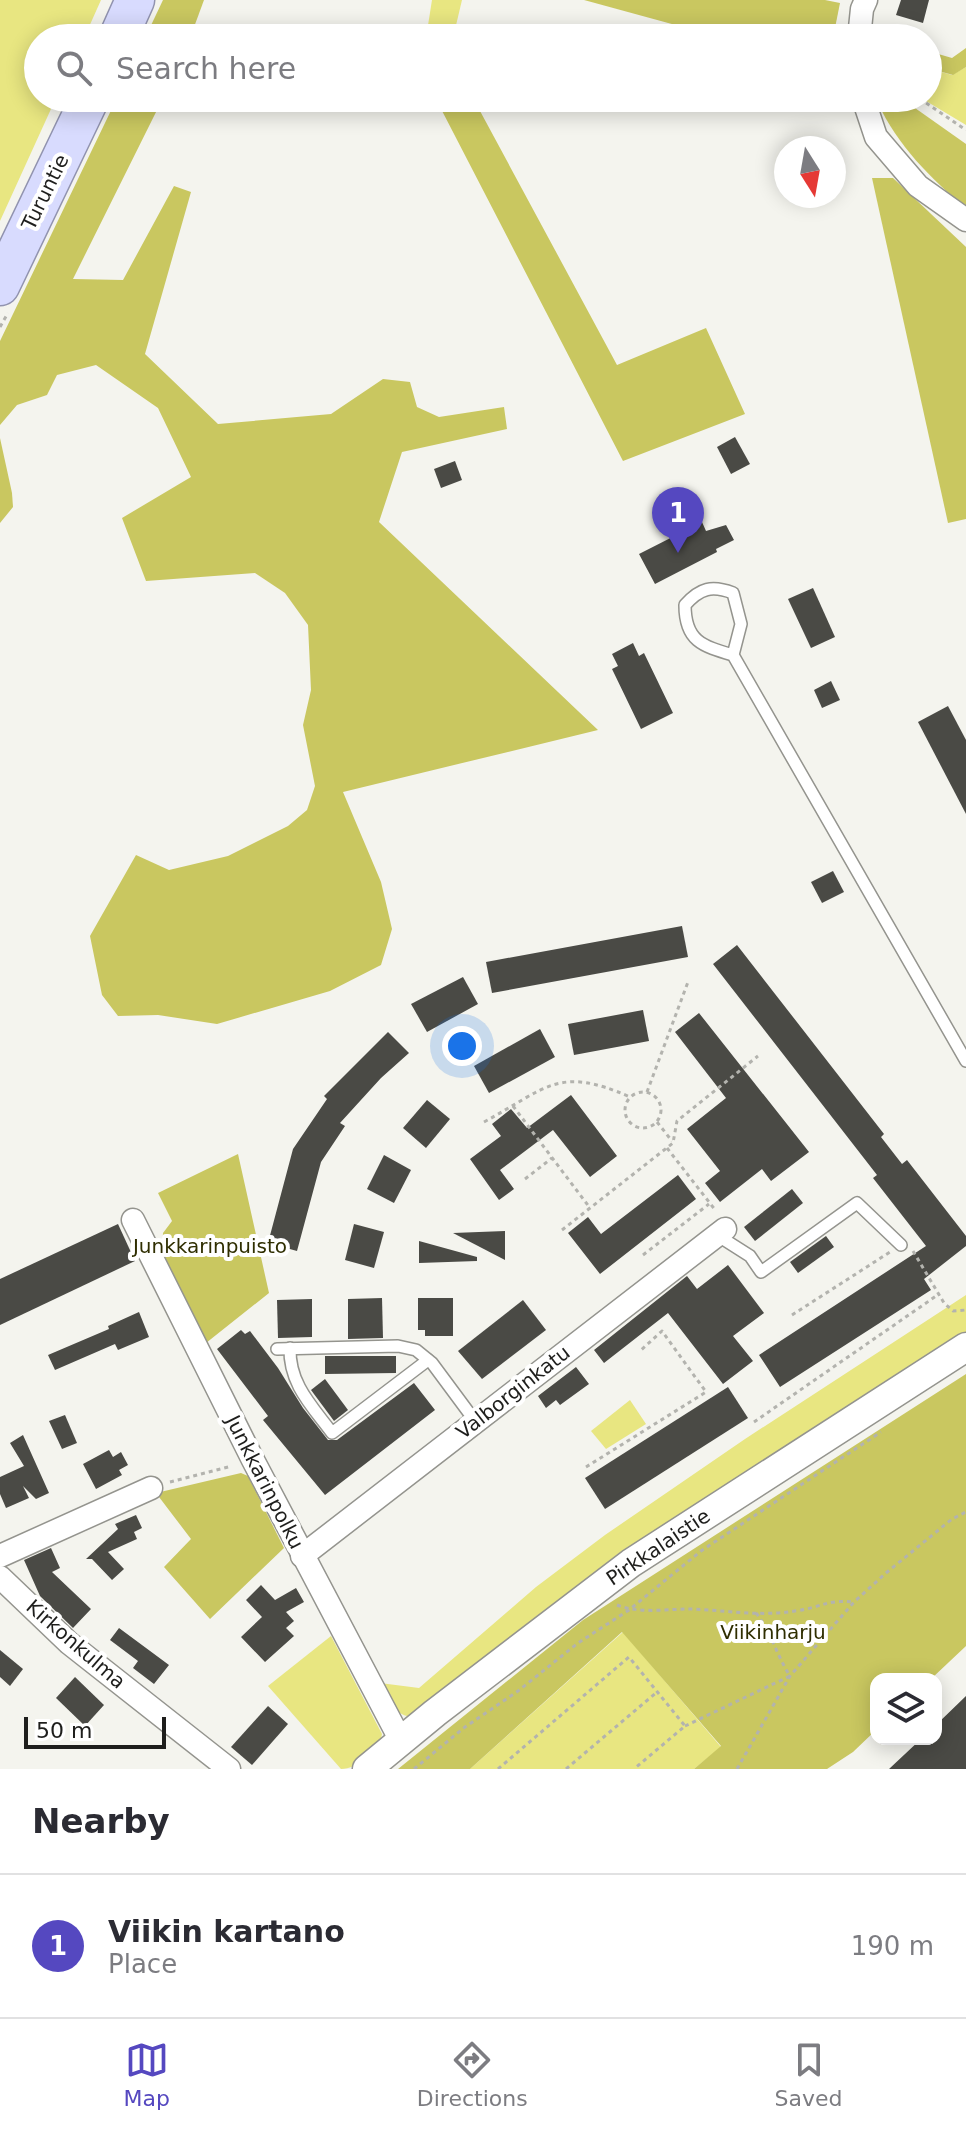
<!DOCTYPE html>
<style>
body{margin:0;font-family:"DejaVu Sans",sans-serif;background:#f7f7f7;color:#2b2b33}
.controls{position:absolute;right:24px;bottom:24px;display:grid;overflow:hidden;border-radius:16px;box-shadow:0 4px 20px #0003}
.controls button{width:72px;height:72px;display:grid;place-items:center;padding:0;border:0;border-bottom:2px solid #e1e1e2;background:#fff;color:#2b2b33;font:40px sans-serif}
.compass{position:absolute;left:774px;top:136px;width:72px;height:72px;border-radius:50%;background:#fff;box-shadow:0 4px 20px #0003;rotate:169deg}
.scale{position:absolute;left:24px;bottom:20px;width:142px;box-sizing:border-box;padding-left:8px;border:4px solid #1e1e1c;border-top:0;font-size:22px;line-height:28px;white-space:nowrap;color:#1e1e1c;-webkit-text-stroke:6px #fff;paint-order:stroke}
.you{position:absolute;left:462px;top:1046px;width:28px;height:28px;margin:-20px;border:6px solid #fff;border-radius:50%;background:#1a73e8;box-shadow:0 0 0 12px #1a73e833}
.badge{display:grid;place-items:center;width:52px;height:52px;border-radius:50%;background:#5548c0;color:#fff;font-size:26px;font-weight:700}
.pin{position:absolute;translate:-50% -66px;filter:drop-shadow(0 2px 4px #0008)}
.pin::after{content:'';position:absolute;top:42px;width:28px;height:24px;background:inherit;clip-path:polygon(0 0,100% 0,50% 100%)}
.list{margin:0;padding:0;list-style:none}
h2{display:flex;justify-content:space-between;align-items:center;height:104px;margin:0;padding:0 32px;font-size:34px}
h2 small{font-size:26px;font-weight:400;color:#7c7c81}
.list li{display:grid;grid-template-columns:52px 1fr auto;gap:24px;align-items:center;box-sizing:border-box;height:144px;padding:0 32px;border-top:2px solid #e1e1e2}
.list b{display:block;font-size:30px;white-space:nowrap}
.list p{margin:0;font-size:26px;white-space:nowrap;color:#7c7c81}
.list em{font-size:26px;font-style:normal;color:#7c7c81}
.icon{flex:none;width:44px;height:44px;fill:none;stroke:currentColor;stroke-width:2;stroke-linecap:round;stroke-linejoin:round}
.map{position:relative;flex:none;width:966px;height:1769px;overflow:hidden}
.search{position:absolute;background:#fff;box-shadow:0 4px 20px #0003;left:24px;right:24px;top:24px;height:88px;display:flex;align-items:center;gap:20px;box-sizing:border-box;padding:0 28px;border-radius:44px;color:#7c7c81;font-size:30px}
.sheet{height:248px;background:#fff}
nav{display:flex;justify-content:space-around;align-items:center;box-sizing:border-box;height:112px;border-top:2px solid #e1e1e2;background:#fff;font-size:22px;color:#7c7c81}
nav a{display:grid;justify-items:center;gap:4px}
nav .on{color:#5548c0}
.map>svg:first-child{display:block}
.green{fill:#e8e681}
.forest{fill:#c9c760}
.building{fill:#4a4a45}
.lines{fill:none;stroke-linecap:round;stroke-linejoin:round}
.service-casing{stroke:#94948e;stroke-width:14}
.minor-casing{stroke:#94948e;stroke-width:25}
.tertiary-casing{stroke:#94948e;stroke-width:31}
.trunk-casing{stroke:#9193af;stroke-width:41}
.path{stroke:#b3b3ae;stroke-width:3;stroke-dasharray:4 4;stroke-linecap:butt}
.service{stroke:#fff;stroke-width:11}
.minor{stroke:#fff;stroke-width:22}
.tertiary{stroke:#fff;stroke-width:28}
.trunk{stroke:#d8dbfe;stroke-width:38}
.labels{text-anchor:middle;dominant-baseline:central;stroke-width:8;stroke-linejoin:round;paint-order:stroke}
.street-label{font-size:20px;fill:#1e1e1c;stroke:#fff}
.park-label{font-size:20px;fill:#2f2e01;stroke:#fff}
</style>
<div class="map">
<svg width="966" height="1769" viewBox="0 0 966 1769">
<rect width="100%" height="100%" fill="#f4f4ee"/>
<g class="green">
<polygon points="0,0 101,0 84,38 38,38 38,98 56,98 0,221"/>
<polygon points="432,0 462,0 453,38 426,38"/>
<polygon points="966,67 966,125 921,98 928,98 928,68 952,75"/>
<path d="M 966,1295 L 966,1337 L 417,1717 C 395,1718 389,1701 380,1683 L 419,1688 L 536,1587 L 605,1535 L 745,1439 Z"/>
<polygon points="630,1400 646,1424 606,1449 591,1431"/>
<polygon points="623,1632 721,1747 694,1769 470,1769"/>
<path d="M 331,1636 L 382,1734 C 380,1750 357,1769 341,1769 L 268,1686 Z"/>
</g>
<g class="forest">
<polygon points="163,0 204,0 190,38 145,38"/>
<polygon points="584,0 825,0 840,3 833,38 723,38"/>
<polygon points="966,48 966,67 953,75 928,68 928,51 952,58"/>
<polygon points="117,98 163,98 73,279 123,280 174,186 191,192 145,354 218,424 331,414 383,379 410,382 417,407 439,417 504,407 507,429 402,452 379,522 598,730 343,792 381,882 392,929 381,965 330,991 217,1024 158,1015 118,1016 102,995 90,936 136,855 169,870 228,856 288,826 307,810 315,786 303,725 311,690 308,625 285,593 255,573 146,581 122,518 191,477 158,408 96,365 57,375 47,395 17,405 0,425 0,341"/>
<polygon points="450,98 473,98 617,365 706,328 745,414 623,461 439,105"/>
<path d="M 887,101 L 915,108 L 966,144 L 966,208 C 931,179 897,145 878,103 Z"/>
<polygon points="872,178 893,178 966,247 966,519 948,523"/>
<polygon points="0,438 12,493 13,507 0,523"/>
<polygon points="238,1154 269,1293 206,1343 162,1251 163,1233 172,1221 158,1193"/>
<polygon points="966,1374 966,1646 931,1679 876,1679 876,1730 853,1752 827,1769 694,1769 721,1746 622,1632 470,1769 398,1769 583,1620"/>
<polygon points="241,1473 248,1476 284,1548 210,1619 164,1567 191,1539 156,1493"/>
</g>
<g class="building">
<polygon points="901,0 929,0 923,23 896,15"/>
<polygon points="735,437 750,464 731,474 717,447"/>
<polygon points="455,461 462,480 441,488 434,469"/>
<polygon points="702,522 706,531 726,525 734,540 716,549 717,552 655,584 639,554"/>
<polygon points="813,588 835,637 811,648 788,599"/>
<polygon points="633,643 639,656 644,653 673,713 641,729 612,669 618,666 612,654"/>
<polygon points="831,681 840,700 822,708 814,690"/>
<polygon points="948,706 966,740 966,814 918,722"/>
<polygon points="833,871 844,892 822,903 811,882"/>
<polygon points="682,926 688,957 492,993 486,962"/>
<polygon points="737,945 884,1134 881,1137 902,1164 907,1160 966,1236 966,1246 924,1279 931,1290 780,1387 759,1355 926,1246 873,1178 877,1175 713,964"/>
<polygon points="463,977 478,1004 427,1032 411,1004"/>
<polygon points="643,1010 649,1041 574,1055 568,1024"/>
<polygon points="699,1013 809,1152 771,1181 762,1169 720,1202 705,1183 720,1171 687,1129 726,1098 675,1032"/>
<polygon points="540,1029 555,1057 489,1093 474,1066"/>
<polygon points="388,1032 409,1053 381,1078 340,1123 345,1126 321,1162 297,1251 268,1243 293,1149 327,1099 324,1096"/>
<polygon points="571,1095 617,1156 590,1177 553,1130 500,1170 514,1189 499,1200 470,1159 501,1136 492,1124 511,1109 527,1128"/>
<polygon points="427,1100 450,1119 426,1148 403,1128"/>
<polygon points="384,1155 411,1170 394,1203 367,1189"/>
<polygon points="678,1175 696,1199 600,1274 568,1233 588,1217 601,1234"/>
<polygon points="792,1189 803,1203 755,1241 744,1227"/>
<polygon points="118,1224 135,1261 0,1325 0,1279"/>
<polygon points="354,1224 384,1232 374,1268 345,1260"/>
<polygon points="505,1231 505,1260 453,1233"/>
<polygon points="826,1236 834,1247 798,1273 790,1262"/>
<polygon points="419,1241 477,1257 477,1261 419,1263"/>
<polygon points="728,1265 764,1313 733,1336 753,1361 723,1384 668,1313 604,1363 594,1350 687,1276 697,1289"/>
<polygon points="382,1298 383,1338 348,1339 348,1299"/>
<polygon points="418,1298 453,1298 453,1336 425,1336 425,1330 418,1330"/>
<polygon points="312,1299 312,1337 278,1338 277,1300"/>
<polygon points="523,1300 546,1330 482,1379 458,1351"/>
<polygon points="139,1312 149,1337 118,1350 115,1344 55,1370 48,1355 109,1329 108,1326"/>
<polygon points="241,1330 245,1334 250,1331 278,1368 303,1408 328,1440 337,1440 414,1383 435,1410 325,1495 263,1420 268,1416 217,1349"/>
<polygon points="325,1356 396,1356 396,1373 325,1374"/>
<polygon points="576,1367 589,1384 560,1405 556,1400 546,1408 538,1396"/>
<polygon points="325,1379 348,1410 334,1421 311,1390"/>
<polygon points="728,1387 748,1418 605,1509 585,1478"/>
<polygon points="65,1415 77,1443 62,1449 49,1421"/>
<polygon points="23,1435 49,1493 36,1499 23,1486 29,1498 6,1508 0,1494 0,1477 24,1466 10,1443"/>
<polygon points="109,1450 113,1457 121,1452 128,1465 119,1470 122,1475 96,1489 83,1464"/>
<polygon points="136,1515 142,1528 134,1532 137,1539 108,1552 124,1569 112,1580 92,1559 86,1559 118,1529 115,1524"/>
<polygon points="51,1548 60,1568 52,1572 91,1609 73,1628 40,1596 24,1560"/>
<polygon points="261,1585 275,1600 296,1588 304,1602 286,1612 294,1621 286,1628 294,1636 265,1662 241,1637 262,1617 246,1600"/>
<polygon points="119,1628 169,1665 154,1684 133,1668 138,1661 110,1640"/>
<polygon points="0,1650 23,1669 10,1686 0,1677"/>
<polygon points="75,1677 104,1705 85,1726 56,1698"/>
<polygon points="966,1696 966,1769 889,1769 921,1739 936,1739 936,1725"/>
<polygon points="268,1706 288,1724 252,1765 231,1747"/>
</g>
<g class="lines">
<g class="service-casing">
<g id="service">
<path d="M 733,655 L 741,624 L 733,593 C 712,585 700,588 685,605 C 685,641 702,646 733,655 L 966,1061"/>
<polyline points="717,1235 750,1256 761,1272 857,1203 901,1245"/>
<path d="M 290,1348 C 289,1384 312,1406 332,1433 L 428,1360"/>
<polyline points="277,1349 398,1346 416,1350 432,1363 475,1421"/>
</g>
</g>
<g class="minor-casing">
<g id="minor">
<polyline points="859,38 862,9 866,0"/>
<polyline points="863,98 876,137 918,186 966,220"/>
<polyline points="133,1220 253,1460 401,1741"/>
<polyline points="0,1556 151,1488"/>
<polyline points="302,1556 725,1229"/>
<polyline points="0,1577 69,1643 229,1769"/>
</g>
</g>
<g class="tertiary-casing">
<polyline id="tertiary" points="367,1769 435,1713 631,1563 966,1347"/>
</g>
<g class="trunk-casing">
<g id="trunk">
<polyline points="118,38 135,0"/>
<polyline points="0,286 90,98"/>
</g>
</g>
<g class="path">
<polyline points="911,98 926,103 966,130"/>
<polyline points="0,327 8,313"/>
<circle cx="643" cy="1110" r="18"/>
<polyline points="647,1092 688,982"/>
<polyline points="513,1106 590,1208"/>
<path d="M 484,1122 C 547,1088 558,1065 630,1097"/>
<polyline points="657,1122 672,1141"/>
<polyline points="667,1148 716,1211"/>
<polyline points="525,1179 552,1158"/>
<polyline points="562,1230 673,1143 677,1121 758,1056"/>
<polyline points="913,1251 944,1303 953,1311 966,1310"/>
<polyline points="643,1255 709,1204"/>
<polyline points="792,1315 890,1252"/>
<polyline points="754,1422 939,1294"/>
<polyline points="586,1467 706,1392 662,1331 640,1351"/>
<polyline points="170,1482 232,1466"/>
<path d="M 617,1605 C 640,1614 666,1609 690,1609 C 725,1610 760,1617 795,1611 C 820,1608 827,1599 854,1602"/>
<path d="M 756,1613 C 771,1632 777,1656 790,1676"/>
<polyline points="685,1726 790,1676"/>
<polyline points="414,1769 465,1727 518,1691 578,1643 629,1610 701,1551 881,1432"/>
<polyline points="498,1769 629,1657 685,1726 634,1769"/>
<polyline points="566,1769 657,1692"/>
<polyline points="737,1769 790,1676 854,1602 886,1573 952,1519 966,1512"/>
</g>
<use href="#service" class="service"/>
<use href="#minor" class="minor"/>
<use href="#tertiary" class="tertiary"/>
<use href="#trunk" class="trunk"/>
</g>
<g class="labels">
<g class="street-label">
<text transform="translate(45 192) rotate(-64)">Turuntie</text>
<text transform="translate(513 1392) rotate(-38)">Valborginkatu</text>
<text transform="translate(265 1482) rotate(63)">Junkkarinpolku</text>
<text transform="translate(658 1547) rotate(-34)">Pirkkalaistie</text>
<text transform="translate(76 1644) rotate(41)">Kirkonkulma</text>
</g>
<g class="park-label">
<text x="210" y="1246">Junkkarinpuisto</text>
<text x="773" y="1632">Viikinharju</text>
</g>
</g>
</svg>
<div class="controls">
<button><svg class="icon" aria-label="layers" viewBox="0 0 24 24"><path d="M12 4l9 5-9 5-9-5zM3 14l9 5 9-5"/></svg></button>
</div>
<svg class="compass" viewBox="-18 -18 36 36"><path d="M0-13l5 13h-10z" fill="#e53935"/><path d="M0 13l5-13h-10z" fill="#7c7c81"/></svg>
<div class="scale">50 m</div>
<div class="you"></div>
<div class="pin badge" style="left:678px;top:553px">1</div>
<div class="search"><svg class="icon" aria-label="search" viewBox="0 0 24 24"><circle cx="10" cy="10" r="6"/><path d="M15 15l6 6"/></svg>Search here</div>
</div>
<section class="sheet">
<h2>Nearby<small></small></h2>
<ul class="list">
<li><span class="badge">1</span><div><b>Viikin kartano</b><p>Place</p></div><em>190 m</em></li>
</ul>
</section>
<nav>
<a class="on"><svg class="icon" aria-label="map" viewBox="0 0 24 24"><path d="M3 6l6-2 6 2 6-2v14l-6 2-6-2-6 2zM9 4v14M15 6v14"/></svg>Map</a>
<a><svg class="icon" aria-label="directions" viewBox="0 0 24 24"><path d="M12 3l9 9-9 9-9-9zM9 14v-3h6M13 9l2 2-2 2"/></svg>Directions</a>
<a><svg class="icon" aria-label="saved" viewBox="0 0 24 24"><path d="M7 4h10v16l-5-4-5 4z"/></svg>Saved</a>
</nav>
